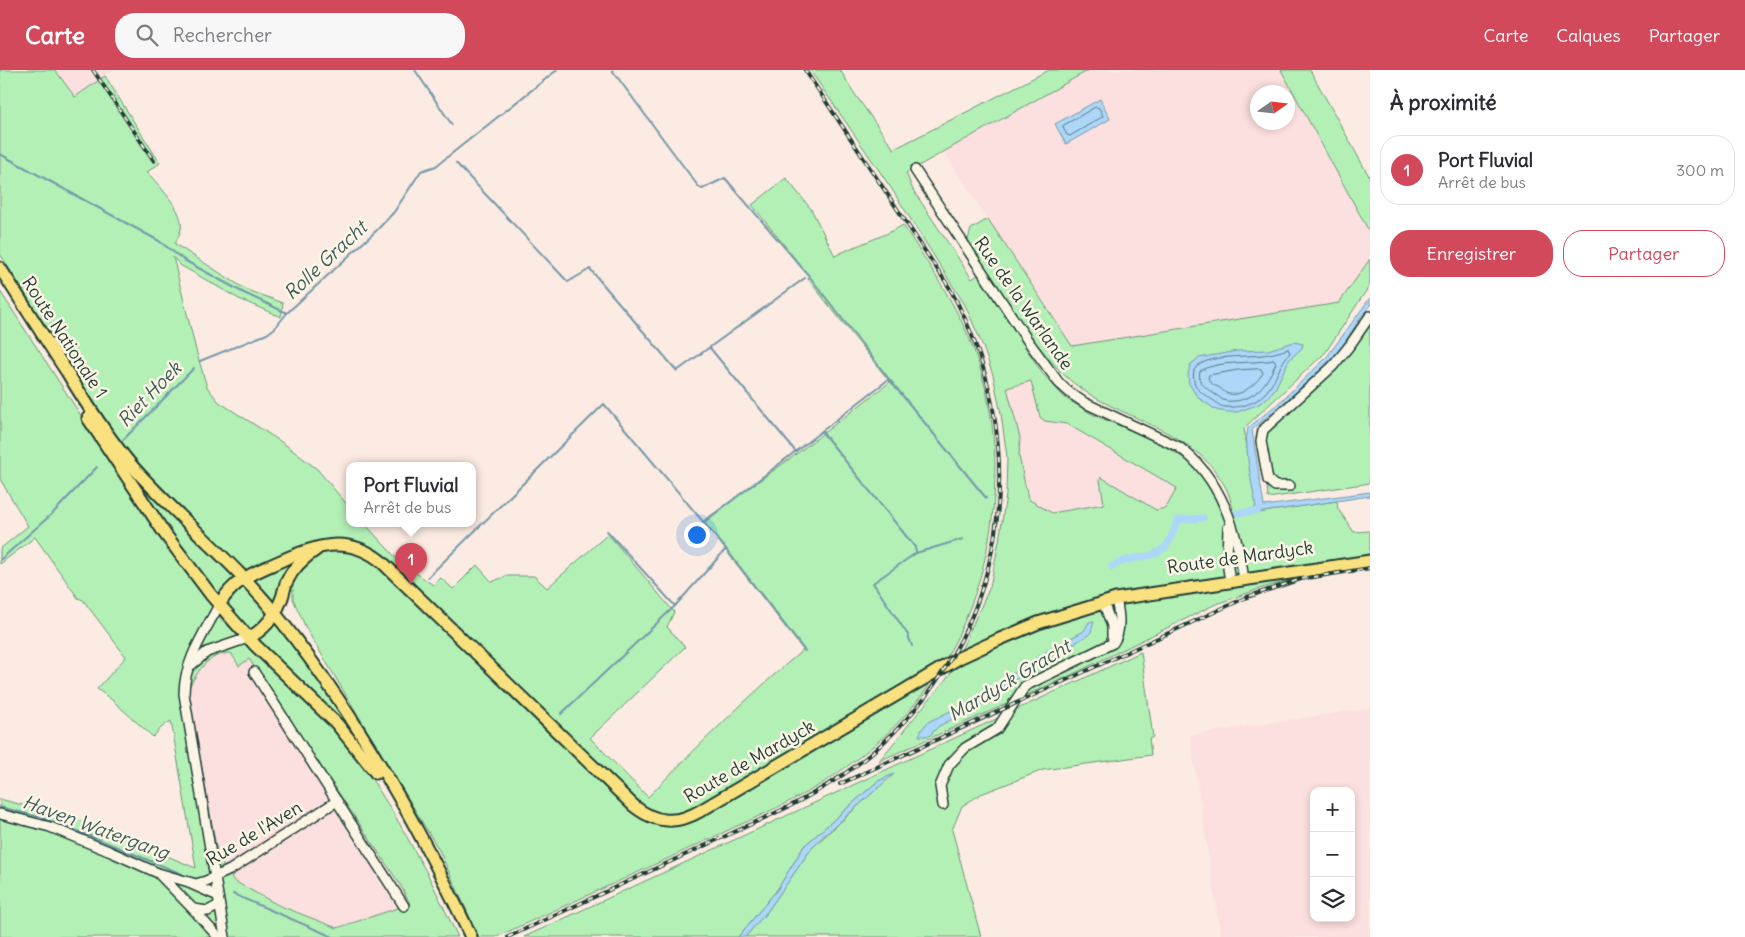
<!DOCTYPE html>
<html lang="fr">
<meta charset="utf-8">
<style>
body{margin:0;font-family:Delius,sans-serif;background:#f7f7f7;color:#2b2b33}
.controls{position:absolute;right:15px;bottom:15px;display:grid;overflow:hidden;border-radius:10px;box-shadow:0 2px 8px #0003}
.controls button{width:45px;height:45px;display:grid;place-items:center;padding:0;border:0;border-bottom:1px solid #e1e1e2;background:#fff;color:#2b2b33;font:25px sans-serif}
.compass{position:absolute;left:1250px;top:15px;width:45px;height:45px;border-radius:50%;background:#fff;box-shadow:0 2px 8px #0003;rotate:76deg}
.you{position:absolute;left:696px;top:464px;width:18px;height:18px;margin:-12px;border:4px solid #fff;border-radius:50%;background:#1a73e8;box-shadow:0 0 0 8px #1a73e833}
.badge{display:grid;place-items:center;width:32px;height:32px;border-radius:50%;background:#d1495b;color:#fff;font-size:16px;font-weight:700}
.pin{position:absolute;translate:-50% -41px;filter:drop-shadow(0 1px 2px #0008)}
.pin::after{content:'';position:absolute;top:26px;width:18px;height:15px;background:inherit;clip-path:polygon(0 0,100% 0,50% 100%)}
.popup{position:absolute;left:346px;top:392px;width:130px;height:65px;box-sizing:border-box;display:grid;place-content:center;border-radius:10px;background:#fff;filter:drop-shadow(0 1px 4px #0005);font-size:16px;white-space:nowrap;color:#7c7c81}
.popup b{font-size:19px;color:#2b2b33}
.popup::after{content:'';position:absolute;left:50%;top:100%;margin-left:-10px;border:10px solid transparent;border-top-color:#fff}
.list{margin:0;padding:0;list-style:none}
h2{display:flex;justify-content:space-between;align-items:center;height:65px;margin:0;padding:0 20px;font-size:21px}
h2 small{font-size:16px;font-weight:400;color:#7c7c81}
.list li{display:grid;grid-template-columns:32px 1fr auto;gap:15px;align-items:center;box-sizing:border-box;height:70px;margin:0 10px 10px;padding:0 10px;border:1px solid #e1e1e2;border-radius:20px}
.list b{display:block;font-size:19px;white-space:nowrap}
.list p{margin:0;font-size:16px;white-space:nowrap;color:#7c7c81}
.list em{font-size:16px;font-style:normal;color:#7c7c81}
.actions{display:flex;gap:10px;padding:15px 20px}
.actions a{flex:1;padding:11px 0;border:1px solid #d1495b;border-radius:20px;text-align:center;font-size:18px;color:#d1495b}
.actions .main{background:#d1495b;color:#fff}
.icon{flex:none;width:28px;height:28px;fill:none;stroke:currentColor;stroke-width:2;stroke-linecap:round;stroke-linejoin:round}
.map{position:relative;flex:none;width:1370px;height:867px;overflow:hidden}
header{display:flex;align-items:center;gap:30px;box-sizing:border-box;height:70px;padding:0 25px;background:#d1495b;color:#fff}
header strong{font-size:24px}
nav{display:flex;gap:28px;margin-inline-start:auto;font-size:18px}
.search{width:350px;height:45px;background:#f7f7f7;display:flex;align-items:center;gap:12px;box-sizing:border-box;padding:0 18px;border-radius:20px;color:#7c7c81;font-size:19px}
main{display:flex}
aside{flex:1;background:#fff}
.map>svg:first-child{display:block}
.built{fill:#fcdfdf;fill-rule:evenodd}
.green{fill:#b3f0b6;stroke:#699675;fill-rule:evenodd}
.water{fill:#add6f8;stroke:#7499aa}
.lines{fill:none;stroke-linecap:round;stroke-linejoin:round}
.shore{stroke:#587a82;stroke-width:1}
.stream{stroke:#7499aa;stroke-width:2}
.canal{stroke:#add6f8;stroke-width:7}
.minor-casing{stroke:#1f3d34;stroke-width:12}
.major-casing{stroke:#1f3d34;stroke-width:15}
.minor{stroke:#fcf5e5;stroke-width:9}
.major{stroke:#fae180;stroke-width:11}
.rail-casing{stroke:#1f3d34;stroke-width:4}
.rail{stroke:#fcf5e5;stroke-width:2;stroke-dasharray:5.5;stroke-linecap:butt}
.labels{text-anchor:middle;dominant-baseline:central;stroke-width:5;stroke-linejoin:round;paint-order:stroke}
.street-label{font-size:18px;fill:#1f3d34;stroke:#fcf5e5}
.water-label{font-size:19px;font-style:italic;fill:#3b5c5b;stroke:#fcf5e5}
</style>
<header>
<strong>Carte</strong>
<div class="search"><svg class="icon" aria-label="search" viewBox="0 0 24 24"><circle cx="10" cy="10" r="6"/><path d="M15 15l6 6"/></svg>Rechercher</div>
<nav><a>Carte</a><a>Calques</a><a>Partager</a></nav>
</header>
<main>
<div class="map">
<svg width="1370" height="867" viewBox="0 0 1370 867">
<rect width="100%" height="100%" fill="#fcebe2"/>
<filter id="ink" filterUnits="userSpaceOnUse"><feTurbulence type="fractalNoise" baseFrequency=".02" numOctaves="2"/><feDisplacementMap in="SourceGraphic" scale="10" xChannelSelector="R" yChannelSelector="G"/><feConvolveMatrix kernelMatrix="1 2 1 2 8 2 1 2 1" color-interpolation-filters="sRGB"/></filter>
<g filter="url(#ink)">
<g class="built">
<polygon points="55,0 114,0 75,27"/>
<path d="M 1089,0 L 1281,0 L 1370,163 L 1370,189 L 1340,233 L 1072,276 L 944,82 ZM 1258,22 L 1288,22 L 1288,52 L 1258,52 Z"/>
<polygon points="1031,311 1040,347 1054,352 1067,354 1177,418 1166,438 1156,440 1101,407 1100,410 1104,434 1052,443 1028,429 1019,386 1020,368 1007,318"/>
<polygon points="231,583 249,588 401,816 410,835 337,858 278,835 234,811 218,788 188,619 200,598 214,587"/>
<path d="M 1370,638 L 1370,867 L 1221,867 L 1190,665 ZM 1314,721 L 1351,721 L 1351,848 L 1314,848 Z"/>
</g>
<g class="green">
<path d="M 0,0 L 55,0 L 75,27 L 105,6 L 160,93 L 147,102 C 158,115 185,141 181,159 C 180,164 177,169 175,174 L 245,219 L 283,233 L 281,247 L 239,229 L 180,195 L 173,187 L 197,284 L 207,317 L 219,332 L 283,373 L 317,399 L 350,438 L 350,453 L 364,453 L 400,492 L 433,515 L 441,508 L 453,519 L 477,495 L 492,512 L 506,506 L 534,506 L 547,518 L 608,464 L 674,542 L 667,557 L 685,577 L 590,668 L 648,727 C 698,676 748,626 803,580 L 703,451 L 791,388 L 890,312 L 808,209 L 809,206 L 752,135 L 786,108 L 811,139 L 835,186 C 857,174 882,168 903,155 C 932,200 963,243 979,295 C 1011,398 994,515 936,605 C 910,646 872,680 832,707 C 798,730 758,746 720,764 C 646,799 571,833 496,867 L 479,867 L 439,780 L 307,560 L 293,529 L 293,519 L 274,531 L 260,519 L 146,404 L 116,366 L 0,184 Z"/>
<path d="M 810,0 L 840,0 L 856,26 L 894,79 L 1049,0 L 1089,0 L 906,103 L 913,120 L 972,209 L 978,205 L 1043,304 L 1065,328 L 1092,344 L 1162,374 L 1196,396 L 1211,417 L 1220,441 L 1233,439 C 1231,432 1229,424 1226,418 C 1193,353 1111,351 1063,304 C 1044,285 1029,263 1014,240 C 999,217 983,194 968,170 L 971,159 L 988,149 L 1072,276 L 1339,233 L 1370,189 L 1370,215 L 1325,283 L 1244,358 L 1256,438 L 1249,439 L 1250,444 L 1337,431 L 1338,439 L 1354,462 L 1370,461 L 1370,496 L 1307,506 L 1262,518 L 1216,534 L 1069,606 L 879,691 L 950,604 L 990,517 L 999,471 L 1006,425 L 1007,387 L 1001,344 L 993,305 L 982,274 L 965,235 L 891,118 ZM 1031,311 L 1040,347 L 1045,351 L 1067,354 L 1177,418 L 1166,438 L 1156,440 L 1101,407 L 1100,410 L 1104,434 L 1052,443 L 1028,429 L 1019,386 L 1020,368 L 1007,318 Z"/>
<polygon points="1281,0 1310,0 1370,108 1370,163"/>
<path d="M 0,221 L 102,378 L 198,519 L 222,550 L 334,660 L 368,703 L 394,744 L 428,805 L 458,867 L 0,867 L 0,729 L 82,751 L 196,798 L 171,651 L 162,657 L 153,667 L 112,630 L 97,619 L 126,587 L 83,530 L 78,528 L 35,467 L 0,494 L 0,479 L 28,456 L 0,409 ZM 231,583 L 239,596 L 249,589 L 401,816 L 410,834 L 337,858 L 278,835 L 234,811 L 218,788 L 188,619 C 199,600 206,585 231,583 Z"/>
<polygon points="1370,251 1370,413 1268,428 1264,369 1266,360"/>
<path d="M 139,409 L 233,504 L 274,551 L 328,617 L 342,638 L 354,664 L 352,666 C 295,609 238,553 189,489 C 170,464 151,438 139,409 Z"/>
<polygon points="1141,582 1153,667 1149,669 1151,685 1043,700 981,724 962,736 952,760 981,867 745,867 767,842 811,779 892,705 878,711 804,776 777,820 738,867 524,867"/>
</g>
<g class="water">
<polygon points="1100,29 1110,49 1066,74 1055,54"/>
<path d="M 1370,228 L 1370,236 L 1367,240 L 1370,244 L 1362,245 L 1341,279 L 1319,302 L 1252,360 L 1264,436 L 1370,422 L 1370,426 L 1250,444 L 1249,439 L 1256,438 C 1253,419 1243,374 1248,358 L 1282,330 L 1326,288 Z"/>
<polygon points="1294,272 1303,274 1302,278 1289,290 1275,319 1266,329 1257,335 1237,342 1226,342 1216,340 1200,329 1195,323 1189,314 1188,304 1191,294 1199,288 1237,281 1268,280"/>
<polygon points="1094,551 1091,562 1087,566 1043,591 1007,615 987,631 939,656 929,666 919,666 922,659 928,652 979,627 1047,581 1084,561 1089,552"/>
<polygon points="894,704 819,770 811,779 767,842 745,867 738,867 777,820 804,776 878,711"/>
</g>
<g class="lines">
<g class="shore">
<polygon points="1096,37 1099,38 1103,45 1102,47 1070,66 1067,65 1063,58 1063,56"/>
<path d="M 1288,279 L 1290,283 C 1276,297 1278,315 1257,330 C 1249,335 1237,338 1227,337 C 1220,337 1218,334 1213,330 C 1201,323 1191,317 1194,300 C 1204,283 1251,288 1269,284 C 1275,283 1282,281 1288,279 Z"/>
<path d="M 1274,290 L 1276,293 C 1270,306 1263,320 1249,327 C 1243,330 1234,332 1226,331 C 1221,330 1220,327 1216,325 C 1207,319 1197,313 1200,301 C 1217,290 1254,294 1274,290 Z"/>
<path d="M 1261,299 L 1263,303 C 1257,313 1240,329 1226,323 C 1224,322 1222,320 1220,318 C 1214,315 1211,314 1208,308 L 1209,305 L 1238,300 Z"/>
</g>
<g class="stream">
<polyline points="415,0 452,55"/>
<polyline points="612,0 698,116 702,119 725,108 809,206 889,309 986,428"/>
<polyline points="0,84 159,171 184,190 244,223 287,243 377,160 394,142 421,101 436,96 557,0"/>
<polyline points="456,93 568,212 590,199 677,301 805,208"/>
<polyline points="710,278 796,382"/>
<polyline points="200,291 267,264 275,258 287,243"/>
<polyline points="822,362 915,477 916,483"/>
<polyline points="123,370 194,298"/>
<polyline points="703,453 889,309"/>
<polyline points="607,461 675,536"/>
<polyline points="0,490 53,443 97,397"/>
<polyline points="428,507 604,334 726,479 805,581"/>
<polyline points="912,576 908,565 873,513 916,483 963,469"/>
<polyline points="561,644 675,536 726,479"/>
<polyline points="0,737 40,747 88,765 182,804"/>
<polyline points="233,824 333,867"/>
</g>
<g class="canal">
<polyline points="1237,443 1257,441"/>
<path d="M 1112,497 C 1127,485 1150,491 1164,478 C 1171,472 1174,458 1178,450 L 1203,448"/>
</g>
<g class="minor-casing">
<g id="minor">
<path d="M 915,100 L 1028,271 L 1059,313 L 1070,323 L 1085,333 L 1179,377 C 1221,408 1237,460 1244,510"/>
<polyline points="1290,416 1275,416 1268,410 1261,371 1263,360 1333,296 1350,275 1370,246"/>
<polyline points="1228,458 1227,491 1230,512"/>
<polyline points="1103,532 1112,556 1112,567"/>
<path d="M 219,535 C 204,563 184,592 184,624 L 225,867"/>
<polyline points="190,596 207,582 248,568"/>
<polyline points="254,602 404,836"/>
<path d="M 943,735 L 940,716 L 949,695 L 965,678 L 997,659 L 1025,616 L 1113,573 C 1122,561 1119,543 1116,529"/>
<polyline points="0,744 50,757 111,782 158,803 196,814 206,811 230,800 337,731"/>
<polyline points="160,805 193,839 208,841 219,835"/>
<polyline points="191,814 218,826"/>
<polyline points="193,839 218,867"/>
</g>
</g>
<g class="major-casing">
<g id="major">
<path d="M 0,198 C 22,232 44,267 67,302 C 87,335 108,368 133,397 C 181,451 238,495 282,552 C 358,648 419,756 471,867"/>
<polyline points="88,348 165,464 211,525 255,575 337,654 376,703"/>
<path d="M 219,535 C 234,510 251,504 276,493 C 313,476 348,463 383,493 L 634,736 C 655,753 676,755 700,741 L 959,588 L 1000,569 L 1038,553 L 1116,529 L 1370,491"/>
<path d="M 248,568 C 264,560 275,546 281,530 C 284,524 284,517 287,511 C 293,498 305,487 317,479"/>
</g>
</g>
<use href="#minor" class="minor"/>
<use href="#major" class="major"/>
<g class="rail-casing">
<g id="rail">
<polyline points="93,0 154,91"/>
<polyline points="840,714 1247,527 1301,509 1370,498"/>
<path d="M 508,867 L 788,737 C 817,722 843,707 868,686 C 1009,569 1037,375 949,217 L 805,0"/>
</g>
</g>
<use href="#rail" class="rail"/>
</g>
</g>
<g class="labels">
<g class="street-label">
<text transform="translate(1024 233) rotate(55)">Rue de la Warlande</text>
<text transform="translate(65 267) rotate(57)">Route Nationale 1</text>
<text transform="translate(1240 487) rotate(-8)">Route de Mardyck</text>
<text transform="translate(749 691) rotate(-30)">Route de Mardyck</text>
<text transform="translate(254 763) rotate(-31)">Rue de l'Aven</text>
</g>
<g class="water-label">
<text transform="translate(325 190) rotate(-43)">Rolle Gracht</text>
<text transform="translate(149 324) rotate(-46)">Riet Hoek</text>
<text transform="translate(1009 610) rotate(-31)">Mardyck Gracht</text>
<text transform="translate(96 757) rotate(20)">Haven Watergang</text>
</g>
</g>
</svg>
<div class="controls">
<button>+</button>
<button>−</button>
<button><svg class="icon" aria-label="layers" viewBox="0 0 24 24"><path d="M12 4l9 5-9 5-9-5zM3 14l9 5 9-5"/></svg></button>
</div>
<svg class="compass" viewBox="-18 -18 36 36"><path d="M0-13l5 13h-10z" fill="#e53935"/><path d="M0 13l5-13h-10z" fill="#7c7c81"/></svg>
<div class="you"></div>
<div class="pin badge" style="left:411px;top:514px">1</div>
<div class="popup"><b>Port Fluvial</b>Arrêt de bus</div>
</div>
<aside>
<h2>À proximité<small></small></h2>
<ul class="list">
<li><span class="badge">1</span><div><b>Port Fluvial</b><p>Arrêt de bus</p></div><em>300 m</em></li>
</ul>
<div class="actions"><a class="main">Enregistrer</a><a>Partager</a></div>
</aside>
</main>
